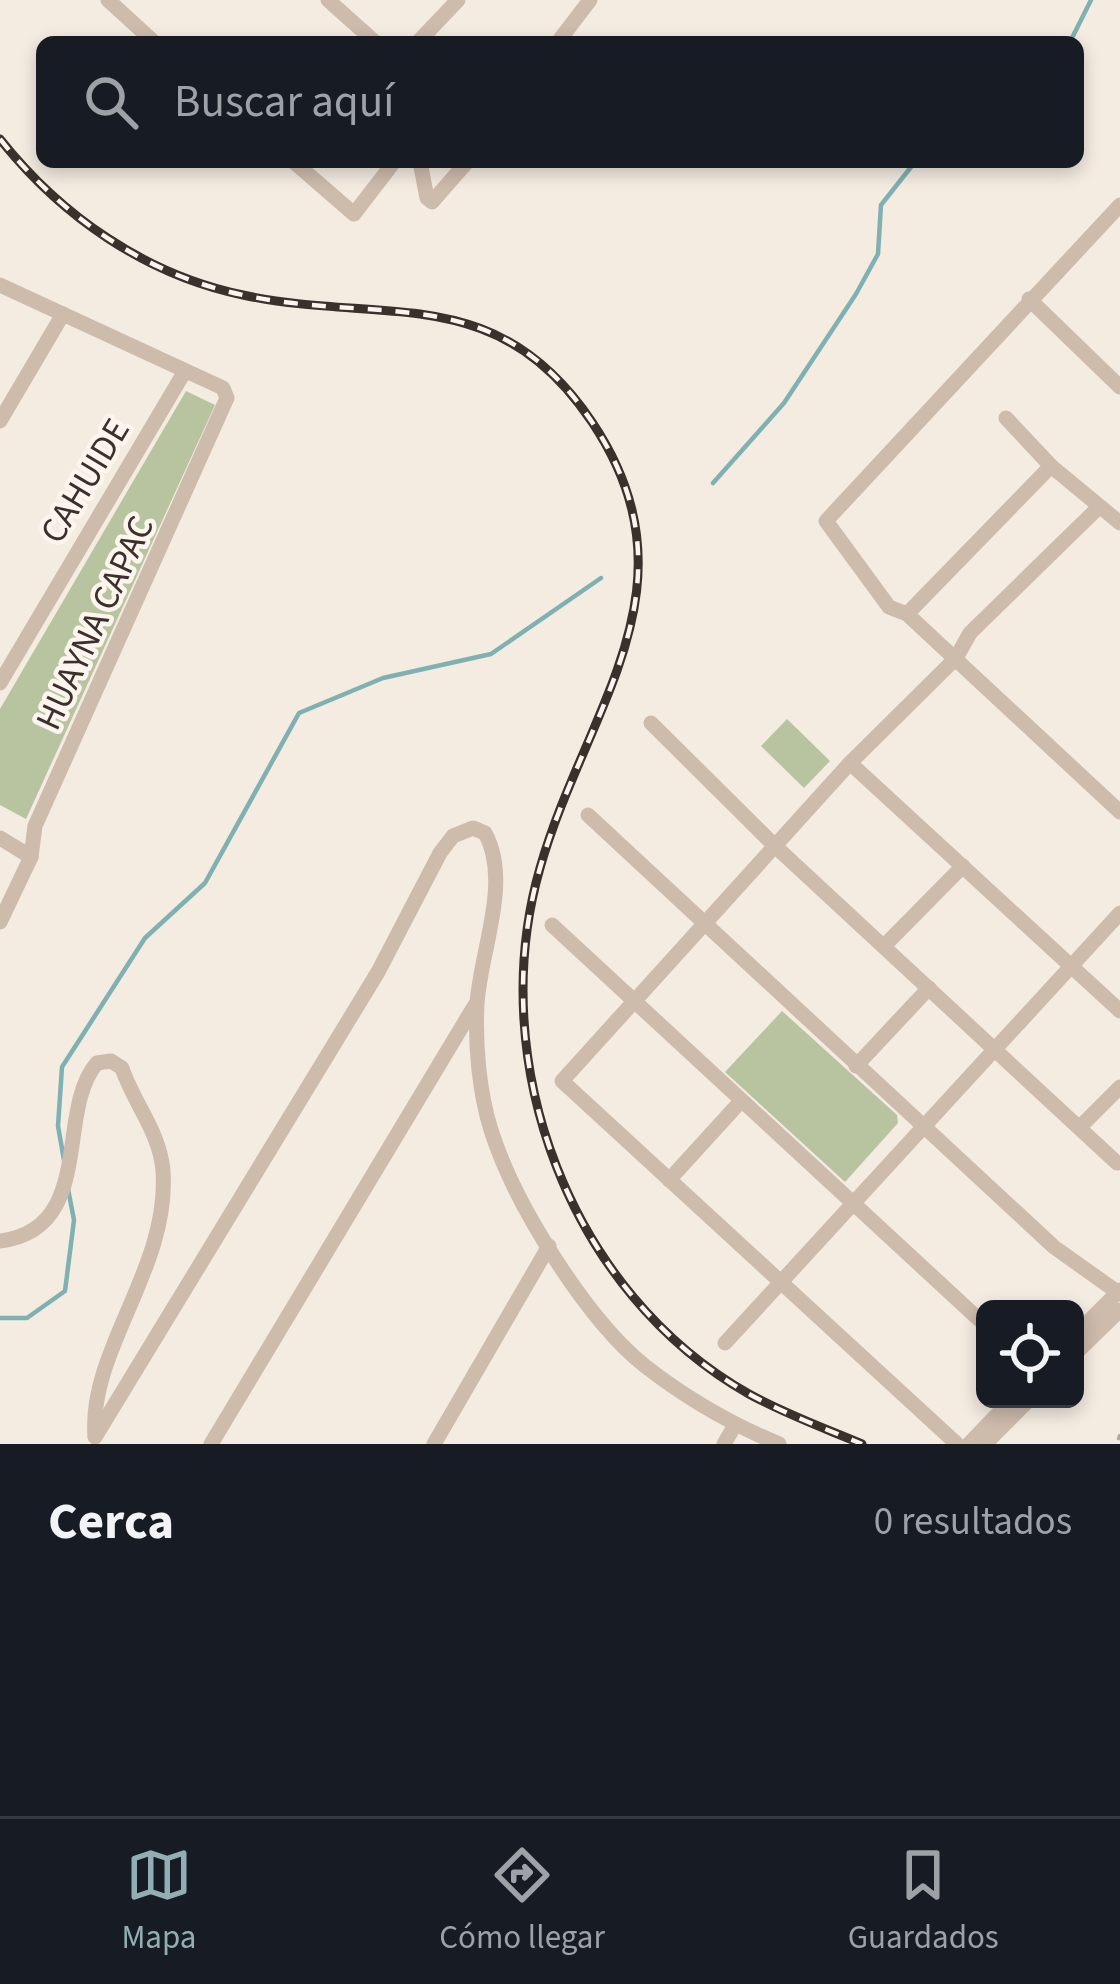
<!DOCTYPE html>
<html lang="es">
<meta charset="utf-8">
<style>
body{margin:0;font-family:"Source Sans 3",sans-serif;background:#242831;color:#f1f3f6}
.controls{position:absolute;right:36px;bottom:36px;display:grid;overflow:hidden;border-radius:18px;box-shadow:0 6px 18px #0003}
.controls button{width:108px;height:108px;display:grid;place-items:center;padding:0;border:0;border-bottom:3px solid #363941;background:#171b24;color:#f1f3f6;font:60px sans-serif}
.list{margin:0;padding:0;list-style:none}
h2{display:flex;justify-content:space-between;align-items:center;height:156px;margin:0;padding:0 48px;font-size:51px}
h2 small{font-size:39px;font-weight:400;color:#9ea1a6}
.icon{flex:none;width:66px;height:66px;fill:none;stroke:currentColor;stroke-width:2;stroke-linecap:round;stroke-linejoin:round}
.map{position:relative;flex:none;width:1120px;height:1444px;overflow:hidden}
.search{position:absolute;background:#171b24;box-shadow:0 6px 18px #0003;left:36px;right:36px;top:36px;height:132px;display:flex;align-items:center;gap:30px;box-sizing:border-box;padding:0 42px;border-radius:18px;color:#9ea1a6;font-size:45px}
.sheet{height:372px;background:#171b24}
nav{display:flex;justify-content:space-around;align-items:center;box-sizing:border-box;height:168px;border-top:3px solid #363941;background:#171b24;font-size:33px;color:#9ea1a6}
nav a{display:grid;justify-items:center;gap:6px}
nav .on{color:#92aeb2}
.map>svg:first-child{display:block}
.green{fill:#b8c4a0}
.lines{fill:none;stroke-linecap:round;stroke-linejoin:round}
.stream{stroke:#7fb0b2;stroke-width:4.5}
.path{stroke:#b9a596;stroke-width:3;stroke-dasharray:6 6;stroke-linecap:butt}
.minor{stroke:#cdbbac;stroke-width:15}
.rail-casing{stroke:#3b302b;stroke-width:9}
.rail{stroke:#fbf5ee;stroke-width:4.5;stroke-dasharray:14;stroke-linecap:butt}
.labels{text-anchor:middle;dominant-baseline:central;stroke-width:9;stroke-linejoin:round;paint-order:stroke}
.street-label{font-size:36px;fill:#3b302b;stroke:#fbf5ee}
</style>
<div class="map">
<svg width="1120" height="1444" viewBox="0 0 1120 1444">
<rect width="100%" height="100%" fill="#f4ebe1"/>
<g class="green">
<polygon points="186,391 215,405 26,819 0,805 0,709"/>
<polygon points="787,719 830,761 804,788 761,746"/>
<polygon points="782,1011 897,1115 898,1123 845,1182 725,1072"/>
</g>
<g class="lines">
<g class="stream">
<polyline points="1070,42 1091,0"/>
<polyline points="713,483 784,403 856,294 878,254 881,205 915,162"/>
<polyline points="64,1160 58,1126 62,1067 145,938 205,883 299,713 383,678 491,654 601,578"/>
<polyline points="0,1318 27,1318 65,1291 74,1220 68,1189"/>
</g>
<polyline class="path" points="1118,1440 1120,1434"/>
<g class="minor">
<polyline points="108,0 154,42"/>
<polyline points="328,0 375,42"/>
<polyline points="418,42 458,0"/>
<polyline points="558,42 590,0"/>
<polyline points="294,162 354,214 394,162"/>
<polyline points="420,162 427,198 432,202 467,162"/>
<polyline points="1120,205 826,521 889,607 907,614 1120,812"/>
<polyline points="0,285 223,388 227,398 35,826 31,857 0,922"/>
<polyline points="1029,299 1120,387"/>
<polyline points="1006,418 1051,466 1120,523"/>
<polyline points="0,421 63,314"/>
<polyline points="907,614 1051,466"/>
<polyline points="0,683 185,371"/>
<polyline points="651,723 776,847 1117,1163"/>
<polyline points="850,763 1120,1011"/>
<polyline points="588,815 1054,1247 1120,1294"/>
<polyline points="0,838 31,857"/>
<polyline points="552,925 985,1325"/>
<polyline points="884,946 963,866"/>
<polyline points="856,1066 929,988"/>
<polyline points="1080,1127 1120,1087"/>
<polyline points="669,1180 741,1101"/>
<path d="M 0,1241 C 96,1229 55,1111 97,1063 L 111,1061 L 122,1068 C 134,1104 160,1132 163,1171 C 170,1268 88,1351 95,1436"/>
<polyline points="1075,1335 1120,1290"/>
<polyline points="725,1343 1120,913"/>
<polyline points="1075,1354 1120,1310"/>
<path d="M 95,1437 L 378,972 L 440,853 L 453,836 L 473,828 L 485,833 C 512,882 480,952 477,1004 C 475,1044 479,1092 491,1130 C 514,1203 586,1319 645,1366 C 686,1398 731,1424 779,1444"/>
<polyline points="211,1444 475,1005"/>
<polyline points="434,1444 549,1246"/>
<polyline points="724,1444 735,1425"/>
<polyline points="957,1444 562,1081 850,763 956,658 970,633 1098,508"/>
<polyline points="969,1444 1012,1399"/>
<polyline points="985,1444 1030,1399"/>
</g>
<g class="rail-casing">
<path id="rail" d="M 0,139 C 61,216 146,275 243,295 C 382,325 496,279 592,422 C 703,588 585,709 540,868 C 484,1063 570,1293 749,1394 C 785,1414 824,1428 862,1444"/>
</g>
<use href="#rail" class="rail"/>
</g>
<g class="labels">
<g class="street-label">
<text transform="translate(85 481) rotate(-59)">CAHUIDE</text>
<text transform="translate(95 623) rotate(-65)">HUAYNA CAPAC</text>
</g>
</g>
</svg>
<div class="controls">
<button><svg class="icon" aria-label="locate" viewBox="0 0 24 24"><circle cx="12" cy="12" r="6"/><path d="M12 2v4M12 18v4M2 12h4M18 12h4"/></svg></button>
</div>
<div class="search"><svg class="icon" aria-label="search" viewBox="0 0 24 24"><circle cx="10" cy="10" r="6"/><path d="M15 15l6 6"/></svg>Buscar aquí</div>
</div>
<section class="sheet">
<h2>Cerca<small>0 resultados</small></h2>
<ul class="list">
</ul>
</section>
<nav>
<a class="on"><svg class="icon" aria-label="map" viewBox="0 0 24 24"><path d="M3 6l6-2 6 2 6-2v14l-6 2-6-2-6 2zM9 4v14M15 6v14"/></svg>Mapa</a>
<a><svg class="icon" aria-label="directions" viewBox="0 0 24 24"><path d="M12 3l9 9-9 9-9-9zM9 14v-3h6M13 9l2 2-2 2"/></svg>Cómo llegar</a>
<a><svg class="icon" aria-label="saved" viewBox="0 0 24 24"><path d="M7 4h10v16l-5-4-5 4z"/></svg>Guardados</a>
</nav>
